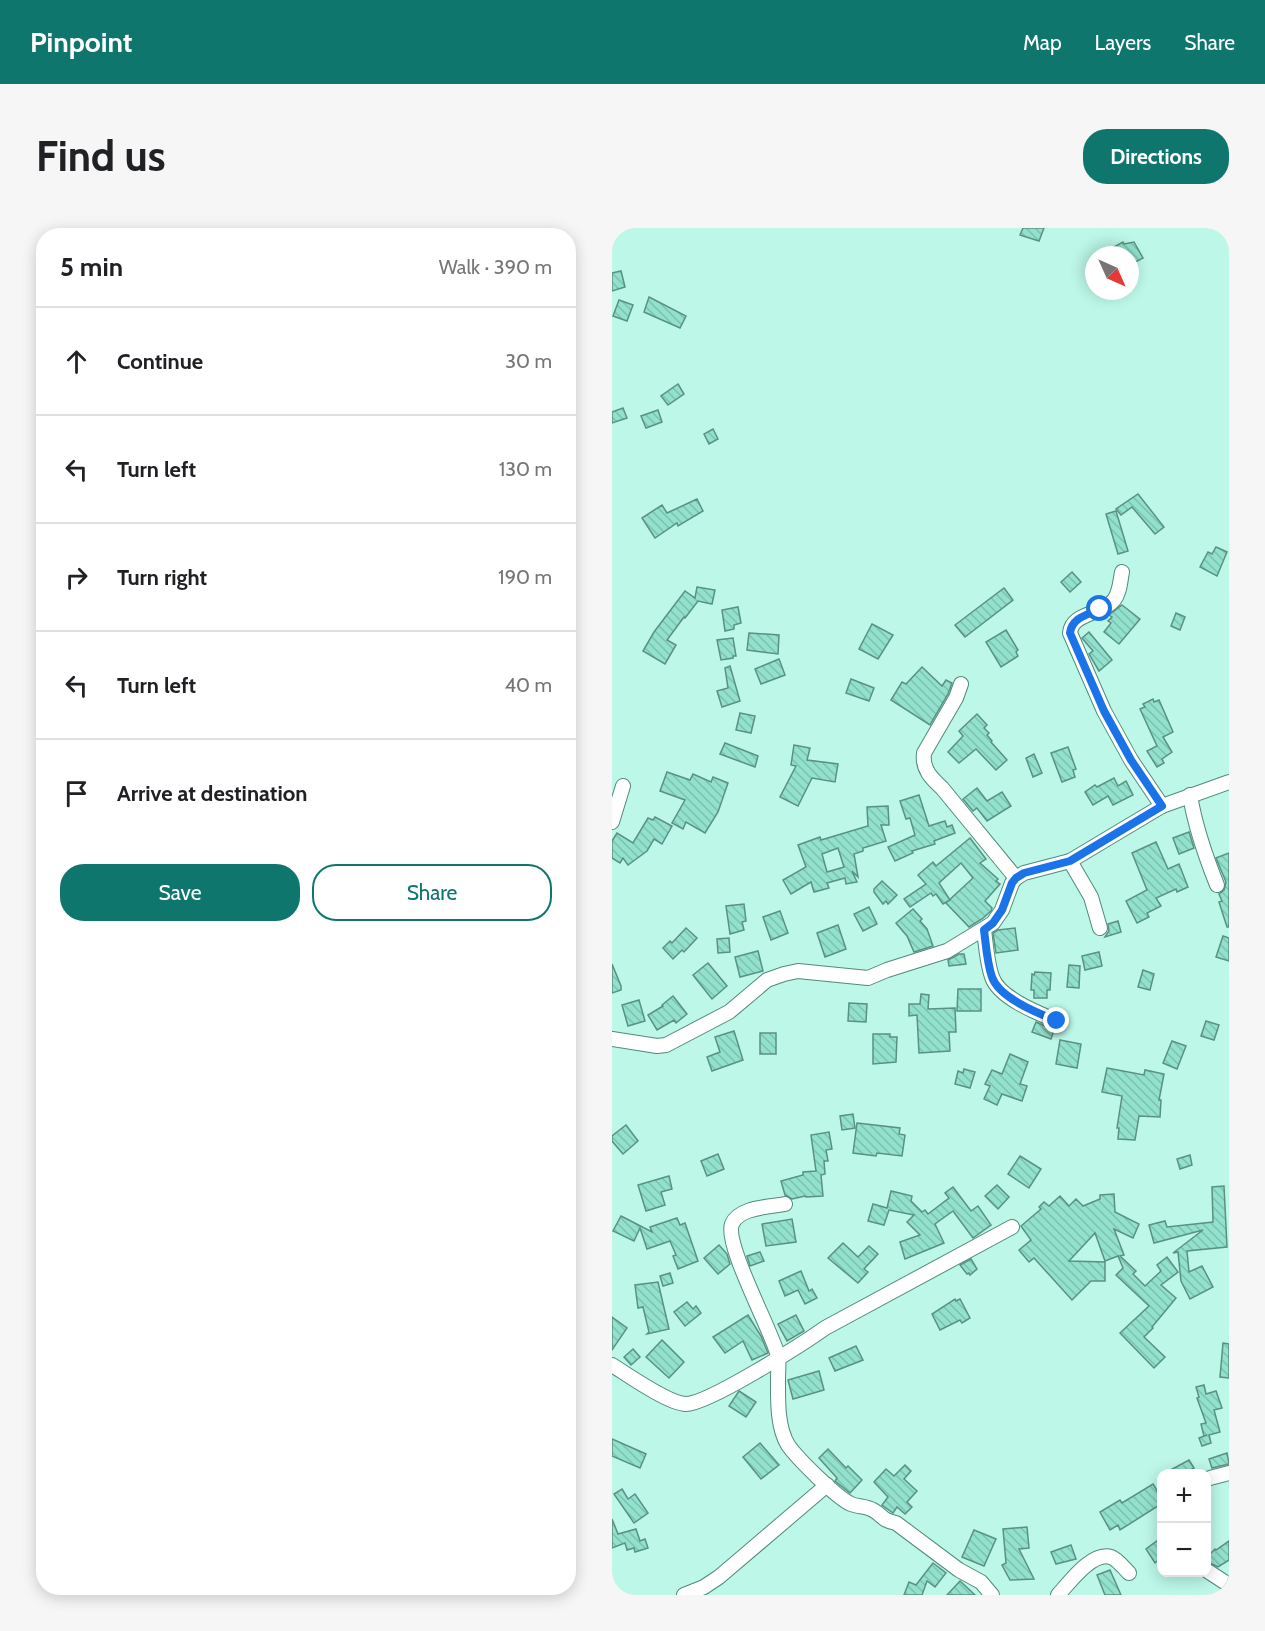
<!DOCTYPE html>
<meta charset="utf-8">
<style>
body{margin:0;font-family:Cabin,sans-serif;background:#f6f6f6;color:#202124}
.controls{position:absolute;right:18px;bottom:18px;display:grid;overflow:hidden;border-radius:12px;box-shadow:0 3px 15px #0003}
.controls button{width:54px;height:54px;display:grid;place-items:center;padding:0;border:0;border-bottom:2px solid #e0e0e0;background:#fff;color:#202124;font:30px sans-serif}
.compass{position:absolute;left:473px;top:18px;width:54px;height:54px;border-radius:50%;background:#fff;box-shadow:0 3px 15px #0003;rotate:135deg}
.stop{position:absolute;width:18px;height:18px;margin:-14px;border:4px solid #1a73e8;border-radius:50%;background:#fff}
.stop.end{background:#1a73e8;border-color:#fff;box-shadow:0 2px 6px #0008}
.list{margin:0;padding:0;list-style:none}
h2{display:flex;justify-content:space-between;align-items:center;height:78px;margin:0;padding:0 24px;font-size:26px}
h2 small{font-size:20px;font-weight:400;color:#757577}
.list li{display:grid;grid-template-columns:39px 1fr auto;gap:18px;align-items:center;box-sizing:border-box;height:108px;padding:0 24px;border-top:2px solid #e0e0e0}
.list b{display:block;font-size:22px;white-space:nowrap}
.list em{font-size:20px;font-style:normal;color:#757577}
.actions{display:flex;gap:12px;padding:18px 24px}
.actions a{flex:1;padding:14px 0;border:2px solid #0f766e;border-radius:24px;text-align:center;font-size:21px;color:#0f766e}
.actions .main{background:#0f766e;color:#fff}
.icon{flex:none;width:33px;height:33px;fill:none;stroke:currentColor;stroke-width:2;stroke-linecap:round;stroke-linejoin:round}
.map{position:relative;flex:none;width:617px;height:1367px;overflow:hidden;border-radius:24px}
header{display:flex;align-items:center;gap:36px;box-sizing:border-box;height:84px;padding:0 30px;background:#0f766e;color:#fff}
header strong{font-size:28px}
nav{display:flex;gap:33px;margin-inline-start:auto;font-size:21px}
.intro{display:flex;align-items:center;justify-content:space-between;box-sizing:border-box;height:144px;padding:0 36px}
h1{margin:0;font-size:42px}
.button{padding:15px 27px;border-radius:24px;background:#0f766e;color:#fff;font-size:21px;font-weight:700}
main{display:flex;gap:36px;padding:0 36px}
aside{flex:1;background:#fff;border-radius:24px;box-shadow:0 3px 15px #0003}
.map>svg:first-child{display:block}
.building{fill:url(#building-back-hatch);stroke:#599183;stroke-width:1.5;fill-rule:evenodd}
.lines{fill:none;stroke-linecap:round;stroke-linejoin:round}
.minor-casing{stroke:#518a7b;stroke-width:16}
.minor{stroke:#fff;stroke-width:14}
.route{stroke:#1a73e8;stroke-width:8}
</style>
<header>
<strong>Pinpoint</strong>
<nav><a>Map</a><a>Layers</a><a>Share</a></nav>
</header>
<div class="intro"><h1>Find us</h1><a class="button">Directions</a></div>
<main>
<aside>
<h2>5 min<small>Walk · 390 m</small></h2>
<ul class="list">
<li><svg class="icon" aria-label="ahead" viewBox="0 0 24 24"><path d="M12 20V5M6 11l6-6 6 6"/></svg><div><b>Continue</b></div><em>30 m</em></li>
<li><svg class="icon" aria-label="left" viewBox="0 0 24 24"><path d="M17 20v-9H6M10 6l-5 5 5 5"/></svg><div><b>Turn left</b></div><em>130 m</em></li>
<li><svg class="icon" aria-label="right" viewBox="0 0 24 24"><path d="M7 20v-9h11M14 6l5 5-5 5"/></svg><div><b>Turn right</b></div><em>190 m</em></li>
<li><svg class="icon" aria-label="left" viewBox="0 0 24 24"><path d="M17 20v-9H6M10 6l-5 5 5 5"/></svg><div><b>Turn left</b></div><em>40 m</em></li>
<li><svg class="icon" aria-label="arrive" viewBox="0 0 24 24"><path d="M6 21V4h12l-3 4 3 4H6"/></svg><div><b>Arrive at destination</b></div></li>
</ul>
<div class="actions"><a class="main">Save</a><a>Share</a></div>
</aside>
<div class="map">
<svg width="617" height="1367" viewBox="0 0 617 1367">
<defs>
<pattern id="building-back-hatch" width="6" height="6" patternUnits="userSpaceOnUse" patternTransform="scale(1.5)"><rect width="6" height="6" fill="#92e1cd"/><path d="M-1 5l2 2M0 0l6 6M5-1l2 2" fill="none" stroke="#7dc2b0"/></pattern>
</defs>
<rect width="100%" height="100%" fill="#bcf7e7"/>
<g class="building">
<polygon points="411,0 432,0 427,13 408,7"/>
<polygon points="511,14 512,16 522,14 531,30 518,37 518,27 504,27 500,20"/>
<polygon points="9,43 13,59 0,63 0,45"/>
<polygon points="37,69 74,88 68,100 32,84"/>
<polygon points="7,72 21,77 15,93 1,88"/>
<polygon points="66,156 72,166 56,177 49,168"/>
<polygon points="11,180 15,190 0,195 0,184"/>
<polygon points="46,182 50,194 34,200 29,188"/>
<polygon points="101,201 106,211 97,216 92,206"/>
<polygon points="526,266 552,299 543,306 520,279 509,287 504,281"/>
<polygon points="85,271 91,283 66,298 65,295 43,310 30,290 50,277 55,285"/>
<polygon points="504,283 516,323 506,326 494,286"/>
<polygon points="604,319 615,324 605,348 588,339 596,324 600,326"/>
<polygon points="460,344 469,354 458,364 449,354"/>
<polygon points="85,359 103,362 100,376 86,373 73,390 72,389 55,412 64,417 53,436 31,423 42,404 73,363 83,370"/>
<polygon points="392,360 401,372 353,409 343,397"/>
<polygon points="510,377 528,391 507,416 492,404 499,395 496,393 500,389 497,387"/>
<polygon points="126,379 129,395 122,397 122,401 113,403 110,382"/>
<polygon points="564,385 573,389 568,402 559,398"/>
<polygon points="260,396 281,407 266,431 247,421"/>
<polygon points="394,402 406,422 404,424 406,428 389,439 374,414"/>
<polygon points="477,404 500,432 487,443 477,426 481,423 470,410"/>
<polygon points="137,405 167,407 166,426 135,422"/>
<polygon points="121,410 124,428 121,428 121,430 109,432 105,412"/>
<polygon points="167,431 173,447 149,456 143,441"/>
<polygon points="118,438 128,473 110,479 105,463 116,460 113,440"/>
<polygon points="310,439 330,458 334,452 340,455 336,466 318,497 279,472 290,454 294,456"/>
<polygon points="239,451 262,460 257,473 234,465"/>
<polygon points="541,471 542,474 547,472 561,504 551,509 560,524 550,531 552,535 545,539 535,523 545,518 528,481 533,479 531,476"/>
<polygon points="128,485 143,488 139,505 124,502"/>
<polygon points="365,486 375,497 372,500 377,505 375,507 380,513 379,514 395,532 384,542 364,521 347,535 336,524 351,508 347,503"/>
<polygon points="113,515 146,528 143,539 108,526"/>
<polygon points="182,517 198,520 195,532 226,536 223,554 200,550 186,578 168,569 184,538 179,537"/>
<polygon points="456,519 464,541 461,542 463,549 450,554 439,525"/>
<polygon points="422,526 430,545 421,549 414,530"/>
<polygon points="55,544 78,552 81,546 99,554 101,549 116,555 106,584 93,605 74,594 71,601 60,595 73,572 48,563"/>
<polygon points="502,550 506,558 514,553 521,567 501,577 496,568 481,577 473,564 483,557 485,559"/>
<polygon points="365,560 375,573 390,564 399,578 375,593 365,580 361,583 351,571"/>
<polygon points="307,567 317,598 333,593 335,599 340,597 343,605 322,613 323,616 300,623 301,625 283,633 276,619 303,607 298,590 294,591 288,573"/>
<path d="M 276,578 L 277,597 L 269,597 L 274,613 L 251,620 L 251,623 L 242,626 L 246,649 L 240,643 L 245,654 L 234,656 L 233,650 L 215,655 L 217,660 L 202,664 L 199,654 L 179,666 L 171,652 L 194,639 L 186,617 L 208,609 L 209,612 L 256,598 L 255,579 ZM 226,620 L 232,639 L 215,644 L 210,626 Z"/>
<polygon points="43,589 60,598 50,616 42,611 35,623 16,637 11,630 8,635 0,630 0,613 5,605 21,615 36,590 41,592"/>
<polygon points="577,604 582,620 567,626 561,610"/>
<polygon points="358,610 374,631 368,635 386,651 384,653 388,656 373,673 380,680 379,683 370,691 357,699 334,675 361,650 349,635 327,655 338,672 331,676 324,666 321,668 319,665 298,679 292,671 314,656 306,647 321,634 324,638"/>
<polygon points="544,614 556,641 567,636 576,659 565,664 564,661 544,670 549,678 535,685 537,689 525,695 514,673 535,662 520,625"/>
<polygon points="617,625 617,699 615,699 607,674 610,673 607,666 612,662 614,654 604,630"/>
<polygon points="270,653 285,667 276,676 274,673 271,676 262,664 262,661"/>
<polygon points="132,676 134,693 130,694 132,702 118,706 114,678"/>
<polygon points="257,679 265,696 251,703 242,686"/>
<polygon points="301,681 310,691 308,693 315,701 321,718 302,724 295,708 284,695"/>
<polygon points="168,683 176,705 159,712 151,689"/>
<polygon points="506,693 509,704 493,709 497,703 496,696"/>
<polygon points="226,697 234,721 213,729 205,705"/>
<polygon points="74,700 85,710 72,724 70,722 61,731 51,720 58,713 60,715"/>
<polygon points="403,700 406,722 384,725 381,705 386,702"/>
<polygon points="611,708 617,710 617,733 604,729"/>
<polygon points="117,710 118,724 106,725 105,711"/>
<polygon points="146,723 151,743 128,749 123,729"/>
<polygon points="487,724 490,738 473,742 470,728"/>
<polygon points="347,726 352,726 354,736 337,738 336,732"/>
<polygon points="96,735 115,758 100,771 81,747"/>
<polygon points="0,736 9,758 9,762 0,765"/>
<polygon points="457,737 468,738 467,760 455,759"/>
<polygon points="531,742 542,746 538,762 526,759"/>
<polygon points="423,744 439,745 438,762 435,762 435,770 422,770 422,762 419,762 420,746 422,747"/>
<polygon points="346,761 369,761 369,783 345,783"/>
<polygon points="309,766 317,767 316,781 343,780 344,804 337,804 338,823 307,825 305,787 297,788 297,776 308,776"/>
<polygon points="61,768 75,786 64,795 62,792 45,802 36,787 51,778 50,777"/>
<polygon points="27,772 33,793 16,798 10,777"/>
<polygon points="237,775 255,776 254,794 236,793"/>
<polygon points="594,793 607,797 602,812 589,808"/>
<polygon points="424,794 442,802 439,811 420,804"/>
<polygon points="122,803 131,832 100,843 95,829 108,824 103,809"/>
<rect x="148" y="805" width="16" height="21"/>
<polygon points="261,806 278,806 278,809 285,809 284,834 261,836"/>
<polygon points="448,812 469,816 465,840 444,836"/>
<polygon points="560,813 574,818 565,841 551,835"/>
<polygon points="398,826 416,834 408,856 415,858 410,873 390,866 385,877 372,871 378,858 373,856 380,842 390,846"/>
<polygon points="495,840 532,847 533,842 552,846 547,872 549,872 548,889 527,888 523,912 506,911 507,900 505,900 510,868 490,864"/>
<polygon points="352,841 363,844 358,860 343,856 346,843 351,845"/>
<polygon points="241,886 243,900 230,902 228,888"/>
<polygon points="245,895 288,900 287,906 293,907 290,928 265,925 264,928 241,925"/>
<polygon points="14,897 26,913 11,926 0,913 0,908"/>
<polygon points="217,904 220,921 214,922 216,933 212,933 213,946 209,947 211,968 194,969 193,968 180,971 173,967 169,953 191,947 191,944 204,943 199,907"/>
<polygon points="106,926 112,941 95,948 89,933"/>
<polygon points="578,927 580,937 568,941 565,931"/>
<polygon points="408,928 429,941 417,960 396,946"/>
<polygon points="57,948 60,961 49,964 53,977 34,983 26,957"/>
<polygon points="385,957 397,969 386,981 373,968"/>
<polygon points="612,958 615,1019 575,1023 577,1044 590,1038 601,1059 578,1071 569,1053 566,1024 561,1025 591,1002 542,1015 537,997 553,993 555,999 601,994 600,959"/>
<polygon points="341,959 359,983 366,978 379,997 361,1010 341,983 323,996 332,1015 293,1031 288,1014 308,1007 295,994 302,987 277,982 272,997 256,993 261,976 275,980 279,963 300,968 299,973 310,984 313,982 316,986 337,970 333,965"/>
<polygon points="502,966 503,984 527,996 521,1010 502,1001 512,1027 508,1028 524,1043 521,1046 533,1058 549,1043 545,1037 555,1029 566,1044 549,1057 564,1070 540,1099 541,1100 532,1109 553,1129 542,1140 508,1105 537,1078 504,1047 511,1040 506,1028 493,1033 483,1005 457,1033 493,1034 493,1053 479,1053 460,1072 422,1030 417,1034 407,1022 419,1012 409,998 429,981 427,979 432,974 437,978 448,968 457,978 464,971 471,978 488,971 488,967"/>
<polygon points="9,988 40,1004 38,999 65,990 68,997 73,995 86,1033 66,1041 61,1028 64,1027 58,1013 35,1021 28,1000 22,1013 1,1003"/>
<polygon points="180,991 184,1014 154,1018 150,996"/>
<polygon points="231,1015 246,1029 257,1018 266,1026 252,1041 256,1044 246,1055 216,1030"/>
<polygon points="107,1017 115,1026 118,1036 106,1046 92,1030"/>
<polygon points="148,1024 152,1033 138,1038 135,1028"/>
<polygon points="359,1031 365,1041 358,1047 357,1045 355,1046 348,1037"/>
<polygon points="189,1043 197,1063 200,1061 205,1070 193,1076 186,1062 173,1068 167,1053"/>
<polygon points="58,1045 61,1055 51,1058 48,1048"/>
<polygon points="46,1054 57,1101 35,1106 37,1104 31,1079 26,1080 23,1057"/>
<polygon points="343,1071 344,1073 348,1071 358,1090 350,1095 348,1092 328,1102 320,1086"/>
<polygon points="75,1074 81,1081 84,1078 89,1085 73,1098 62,1084"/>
<polygon points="136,1087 149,1108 156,1125 140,1132 131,1113 113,1125 101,1109"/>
<polygon points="184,1087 192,1103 175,1113 166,1096"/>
<polygon points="0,1089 15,1100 0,1122"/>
<polygon points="50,1112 72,1134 57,1150 34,1129"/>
<polygon points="611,1115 617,1116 617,1150 608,1149"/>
<polygon points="244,1118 251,1132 223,1143 217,1130"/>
<polygon points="21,1121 28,1129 19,1137 12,1129"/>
<polygon points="207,1143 212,1162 181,1171 176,1152"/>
<polygon points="592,1157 594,1166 604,1163 610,1180 602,1182 608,1204 597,1207 599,1215 590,1218 587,1210 595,1207 592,1208 589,1196 594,1195 585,1170 587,1169 584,1159"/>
<polygon points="127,1163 144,1174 134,1189 117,1178"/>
<polygon points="0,1211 34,1226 28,1240 0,1228"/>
<polygon points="148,1215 167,1237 149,1251 131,1229"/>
<polygon points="216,1221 234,1240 236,1238 250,1252 238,1265 223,1253 225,1250 207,1230"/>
<polygon points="615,1225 617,1236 600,1240 597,1231"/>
<polygon points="577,1232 582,1240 578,1242 580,1245 553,1245"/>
<polygon points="293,1237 299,1243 292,1251 305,1263 295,1274 300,1279 293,1286 285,1279 281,1285 270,1277 276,1269 262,1254 274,1241 282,1248"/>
<polygon points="541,1256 549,1269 549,1276 508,1302 506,1297 498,1302 488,1284 508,1272 510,1275"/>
<polygon points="10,1261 16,1271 23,1266 36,1285 22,1295 2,1266"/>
<polygon points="0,1291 6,1306 24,1301 28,1313 33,1311 36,1320 23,1324 22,1320 15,1322 13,1315 0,1320"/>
<polygon points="415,1299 417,1320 407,1321 422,1351 398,1352 390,1337 394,1335 391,1301"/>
<polygon points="362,1302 384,1311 372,1338 350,1329"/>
<polygon points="549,1310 549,1330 543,1335 534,1321"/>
<polygon points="617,1313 617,1332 606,1339 594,1333 594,1330 603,1321 604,1322"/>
<polygon points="459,1317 464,1331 444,1336 439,1324"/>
<polygon points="321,1335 334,1345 323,1359 315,1353 310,1367 292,1367 297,1354 304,1357"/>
<polygon points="498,1342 509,1367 493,1367 485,1347"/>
<polygon points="348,1353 363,1367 335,1367"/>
</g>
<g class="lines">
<g class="minor-casing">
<g id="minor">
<path d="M 510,344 C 508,354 508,364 502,372 C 490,387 460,384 458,405 L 492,483 L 519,532 L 550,578"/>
<path d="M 349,456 L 344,470 L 312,525 C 310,541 319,550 330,560 L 404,650"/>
<path d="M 578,567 C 583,599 593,627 605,657"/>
<polyline points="0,594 11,558"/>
<polyline points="458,633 479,669 488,700"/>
<path d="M 372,702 C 374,717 375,735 380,749 C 387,770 426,785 445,793"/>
<polyline points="0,811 45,818 54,817 117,784 155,752 172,746 186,743 256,750 275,742 335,723 381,695 390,682 400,655 404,650 412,645 458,633 550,578 617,554"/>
<path d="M 173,976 C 158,979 127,979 120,996 C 112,1016 160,1103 166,1128 C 167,1135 166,1143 166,1151 C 166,1172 165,1199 176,1217 C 185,1230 225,1270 239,1276 C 246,1279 254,1278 261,1282 C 272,1288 269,1292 284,1295 L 347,1342 L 369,1354 L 380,1367"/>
<path d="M 0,1137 C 16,1147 57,1176 74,1176 C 96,1176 192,1115 213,1100 L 400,999"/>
<polyline points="598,1250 617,1245"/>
<polyline points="594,1342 617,1357"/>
<polyline points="72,1367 92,1359 107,1349 215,1257"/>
<path d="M 446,1367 C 457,1355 480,1323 499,1329 C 505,1331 512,1340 517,1345"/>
</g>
</g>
<use href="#minor" class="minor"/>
</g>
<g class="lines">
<path class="route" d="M 445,793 C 426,785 387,770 380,749 C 375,735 374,717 372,702 L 381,695 L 390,682 L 400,655 L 404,650 L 412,645 L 458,633 L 550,578 L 519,532 L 492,483 L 458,405 C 460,389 476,387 488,381"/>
</g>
</svg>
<div class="controls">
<button>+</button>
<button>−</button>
</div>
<svg class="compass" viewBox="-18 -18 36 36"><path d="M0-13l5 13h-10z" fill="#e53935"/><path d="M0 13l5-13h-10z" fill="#757577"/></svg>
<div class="stop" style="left:488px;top:381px"></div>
<div class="stop end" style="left:445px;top:793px"></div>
</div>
</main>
